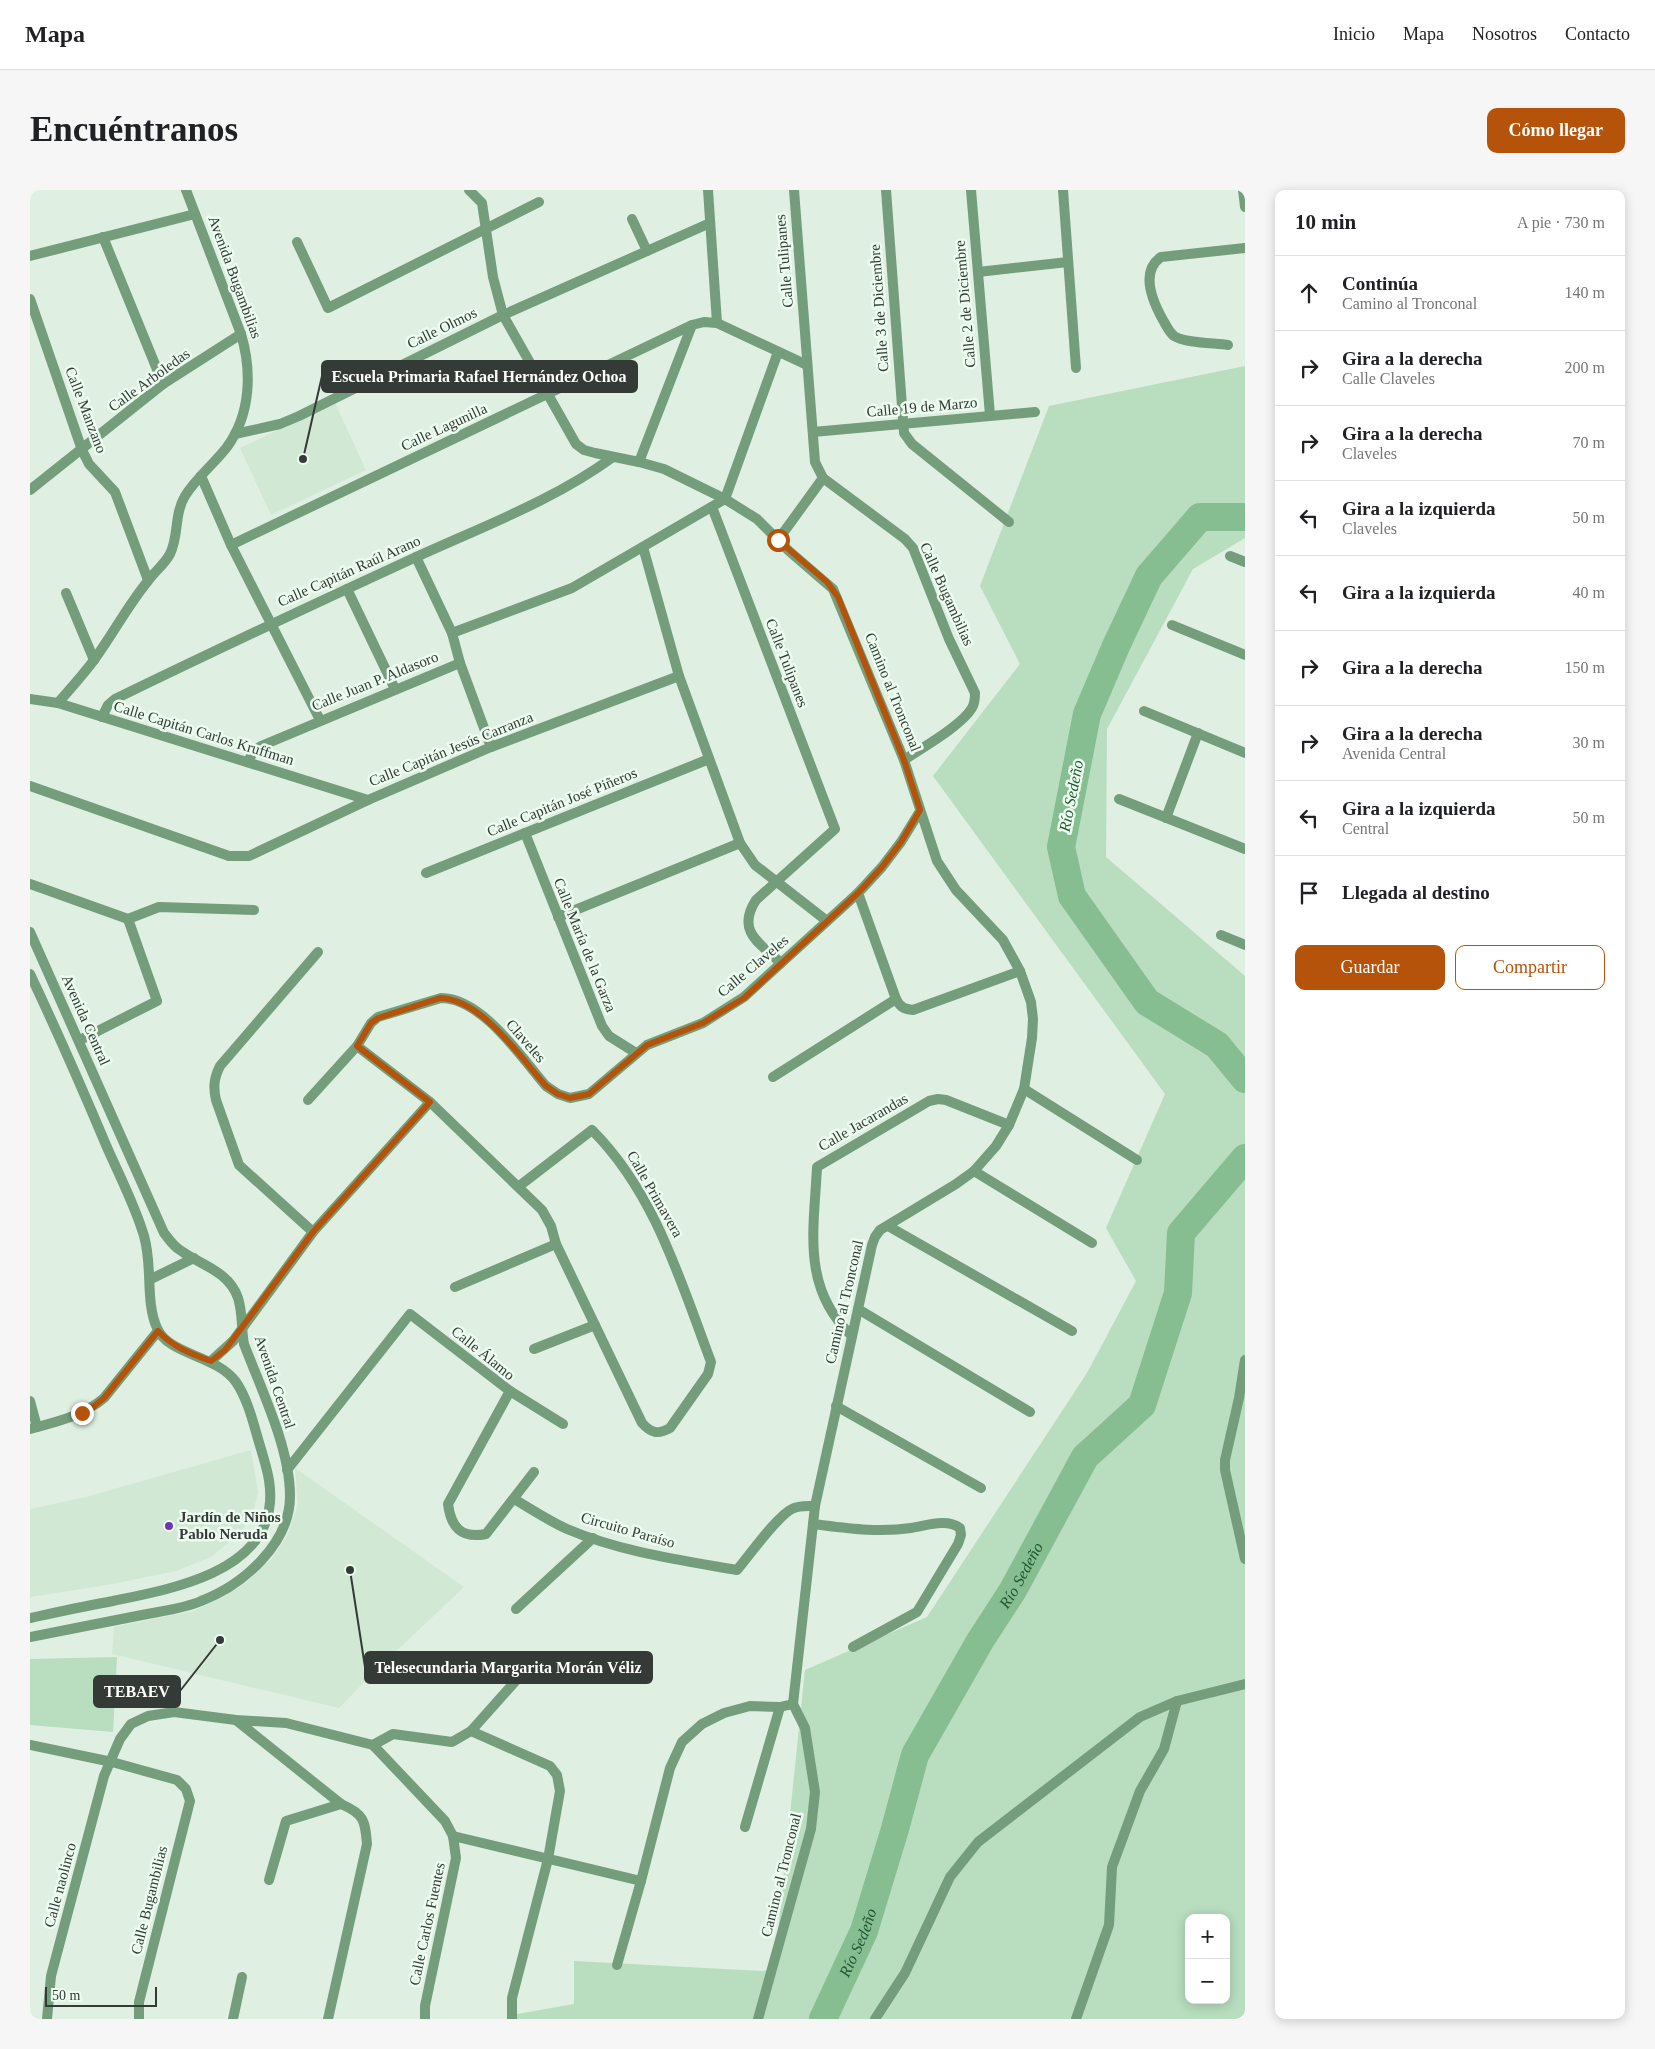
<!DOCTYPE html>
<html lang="es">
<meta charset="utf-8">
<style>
body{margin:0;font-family:Georgia,serif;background:#f6f6f6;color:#202124}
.controls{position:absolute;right:15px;bottom:15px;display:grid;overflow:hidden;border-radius:10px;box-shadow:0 2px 12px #0003}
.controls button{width:45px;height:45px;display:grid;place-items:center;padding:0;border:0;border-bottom:1px solid #e0e0e0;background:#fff;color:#202124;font:25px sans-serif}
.scale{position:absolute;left:15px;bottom:12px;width:112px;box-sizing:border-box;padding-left:5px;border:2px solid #343a35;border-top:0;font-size:14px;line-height:18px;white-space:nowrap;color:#343a35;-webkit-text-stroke:4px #ecfcef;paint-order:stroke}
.stop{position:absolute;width:15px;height:15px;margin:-11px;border:4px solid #b45309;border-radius:50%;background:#fff}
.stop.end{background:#b45309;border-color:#fff;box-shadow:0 1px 5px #0008}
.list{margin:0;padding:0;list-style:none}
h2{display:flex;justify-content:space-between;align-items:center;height:65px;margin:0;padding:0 20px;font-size:21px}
h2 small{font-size:16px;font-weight:400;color:#757577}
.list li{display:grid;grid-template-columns:32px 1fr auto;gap:15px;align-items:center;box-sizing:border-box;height:75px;padding:0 20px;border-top:1px solid #e0e0e0}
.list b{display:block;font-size:19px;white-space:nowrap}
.list p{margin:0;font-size:16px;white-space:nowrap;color:#757577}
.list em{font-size:16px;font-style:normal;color:#757577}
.actions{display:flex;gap:10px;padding:15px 20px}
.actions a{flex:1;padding:11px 0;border:1px solid #b45309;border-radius:10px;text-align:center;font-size:18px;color:#b45309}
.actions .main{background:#b45309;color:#fff}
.icon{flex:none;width:28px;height:28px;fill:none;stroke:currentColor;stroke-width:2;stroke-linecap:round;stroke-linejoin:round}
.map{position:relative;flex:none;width:1215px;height:1829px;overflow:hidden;border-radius:10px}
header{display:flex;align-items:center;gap:30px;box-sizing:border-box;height:70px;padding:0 25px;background:#fff;border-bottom:1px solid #e0e0e0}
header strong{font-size:24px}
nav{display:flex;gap:28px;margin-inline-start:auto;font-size:18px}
.intro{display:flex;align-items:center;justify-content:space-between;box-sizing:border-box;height:120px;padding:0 30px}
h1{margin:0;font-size:35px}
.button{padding:12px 22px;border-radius:10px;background:#b45309;color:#fff;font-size:18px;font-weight:700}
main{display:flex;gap:30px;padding:0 30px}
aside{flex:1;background:#fff;border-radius:10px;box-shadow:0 2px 12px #0003}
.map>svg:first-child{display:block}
.built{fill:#d1e8d5}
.green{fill:#b8ddbf;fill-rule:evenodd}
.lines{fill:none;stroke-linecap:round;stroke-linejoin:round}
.river{stroke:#86bd91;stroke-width:28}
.minor{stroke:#749d7c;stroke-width:10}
.route{stroke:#b45309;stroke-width:6}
.poi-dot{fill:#6e38ae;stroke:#ecfcef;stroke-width:2}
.labels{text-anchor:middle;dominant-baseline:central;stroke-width:5;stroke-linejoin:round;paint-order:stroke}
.street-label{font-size:15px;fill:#343a35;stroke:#ecfcef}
.poi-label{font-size:15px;font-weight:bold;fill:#343a35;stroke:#ecfcef;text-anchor:start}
.water-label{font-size:16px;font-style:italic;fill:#1c582f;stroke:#ecfcef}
.leader{fill:none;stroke:#343a35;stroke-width:2}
.callout-dot{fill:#343a35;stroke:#ecfcef;stroke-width:2}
.callout{fill:#343a35;stroke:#343a35;stroke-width:2}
.callout-label{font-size:16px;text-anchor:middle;font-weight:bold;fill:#fff}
</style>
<header>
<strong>Mapa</strong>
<nav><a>Inicio</a><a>Mapa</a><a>Nosotros</a><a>Contacto</a></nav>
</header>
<div class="intro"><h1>Encuéntranos</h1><a class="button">Cómo llegar</a></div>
<main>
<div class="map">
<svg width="1215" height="1829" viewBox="0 0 1215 1829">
<rect width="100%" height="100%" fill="#dfefe2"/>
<g class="built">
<polygon points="305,213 336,280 241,325 210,258"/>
<polygon points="221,1260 228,1303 222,1326 208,1345 181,1367 146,1381 77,1395 0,1407 0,1319 56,1307"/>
<polygon points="265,1278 434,1397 342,1484 309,1518 82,1464 84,1437 163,1421 188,1409 217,1392 242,1368 257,1346 268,1315"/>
</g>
<g class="green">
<path d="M 1215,176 L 1215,348 L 1163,379 L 1077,539 L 1076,667 L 1215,786 L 1215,1829 L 483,1829 L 482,1825 L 544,1814 L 544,1771 L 732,1781 L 744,1779 L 775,1480 L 897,1427 L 1057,1183 L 1106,1091 L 1076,1038 L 1135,904 L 903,586 L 990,474 L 950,396 L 1019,216 ZM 1159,1728 L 1196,1728 L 1196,1810 L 1159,1810 Z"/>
<polygon points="87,1467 83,1542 0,1535 0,1469"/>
</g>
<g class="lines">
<g class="river">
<polyline points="1215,327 1170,327 1119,386 1086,456 1057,524 1031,657 1042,706 1117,812 1187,855 1215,889"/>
<path id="s1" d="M 793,1829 L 834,1741 L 865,1639 L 885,1565 L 950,1451 L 983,1400 L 1055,1267 L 1112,1215 L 1148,1103 L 1151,1043 L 1215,968"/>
</g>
<g class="minor">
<polyline points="439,0 452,13 463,87 473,125 546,254 554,260 565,263 609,272 634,279 695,309 727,329 759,361 803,399 874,570 907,671 926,700 973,750 990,781 1001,812 1003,829 1002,848 994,899 979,935 966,956 944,981 926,994 850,1040 845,1047 842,1055 785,1316 763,1514 775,1538 785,1602 781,1639 728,1829"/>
<polyline points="678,0 687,133"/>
<path d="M 764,0 L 785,272 L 793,288 L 875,349 L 883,358 L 919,449 L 945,503 C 945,508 945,513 942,518 C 931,536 893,557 874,570"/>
<polyline points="856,0 874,243 882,254 979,332"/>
<polyline points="941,0 960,225"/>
<polyline points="1033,0 1046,178"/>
<polyline points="1213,0 1215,17"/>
<polyline points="602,29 617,61"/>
<polyline points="73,47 133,194"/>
<polyline points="267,52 298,118 509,12"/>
<polyline points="0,66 165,24"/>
<polyline points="948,82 1038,72"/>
<polyline points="0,109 52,260 59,274 85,302 118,390"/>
<path d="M 1198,155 C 1185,153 1154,153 1144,146 C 1139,142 1136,135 1133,130 C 1123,112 1109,82 1131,67 L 1215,58"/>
<polyline points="783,242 1005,222"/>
<polyline points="205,244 250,234 269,226 473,125 680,33"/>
<polyline points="609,272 662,135"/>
<polyline points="171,286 201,355 290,530"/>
<polyline points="0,300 133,194 211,144"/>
<path d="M 682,317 L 805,639 L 726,710 C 706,741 729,753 751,773"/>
<polyline points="748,350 793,288"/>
<polyline points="201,355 662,135 674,132 687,133 777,175"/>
<polyline points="613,357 649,486 710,653 725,675 797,731"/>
<polyline points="1200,366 1215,372"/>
<polyline points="386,367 422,443 430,473 461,557"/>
<polyline points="317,399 365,499"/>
<polyline points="36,403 64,470"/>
<polyline points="1142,435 1215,465"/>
<polyline points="422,443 542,398 695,309 748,162"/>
<polyline points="0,509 28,513 338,610"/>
<path d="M 28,513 C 40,499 53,485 64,470 C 83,444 98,415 118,391 C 125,381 134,375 140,364 C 149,346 144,324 155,306 C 166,288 184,274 197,257 C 221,224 222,181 211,144 L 156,0"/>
<polyline points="1114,521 1215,563"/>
<path d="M 72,527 L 78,515 L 85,509 C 184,461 284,414 384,368 C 451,337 523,311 583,267"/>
<polyline points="218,571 224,561 231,556 430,473"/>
<polyline points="0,596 199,666 219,666 338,610 461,557 649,486"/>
<polyline points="1089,609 1215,659"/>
<polyline points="1136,628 1168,543"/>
<polyline points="495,643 572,836 579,846 606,863"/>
<polyline points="396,683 679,569"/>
<polyline points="0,694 98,729 129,717 224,720"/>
<path d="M 828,703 L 866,809 C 870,817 874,819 883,820 L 990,781"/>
<polyline points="528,727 710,653"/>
<path d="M 0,742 L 134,1043 C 139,1049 143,1056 150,1060 C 170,1075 199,1081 208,1108 C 213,1123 211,1139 214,1154 C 231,1199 260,1258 260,1306 C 260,1354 213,1395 171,1411 C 153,1419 131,1421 112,1425 C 75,1432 37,1440 0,1447"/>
<polyline points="1191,745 1215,755"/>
<path d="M 0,784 C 27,841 52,898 76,955 C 89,985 105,1015 114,1046 C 123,1076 115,1112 127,1138 C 138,1165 187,1165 206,1192 C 219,1211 224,1237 231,1259 C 237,1279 243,1298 239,1320 C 227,1385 136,1400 83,1411 C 55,1416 28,1422 0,1428"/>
<polyline points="50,850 127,811 98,729"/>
<path d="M 327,856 L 400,912 L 512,1020 L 521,1036 L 526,1054 L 612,1233 C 621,1243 628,1245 640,1238 L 678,1184 L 681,1172 C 650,1090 625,1003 562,940 L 488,997"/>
<polyline points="743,887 866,809"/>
<polyline points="994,899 1107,970"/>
<path d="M 278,910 L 327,856 L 341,833 L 348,827 L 411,808 C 452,808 491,867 516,896 L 528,904 L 540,908 L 559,904 L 617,855 L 673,833 L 714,807 L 828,703 L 852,677 L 871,652 L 890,621"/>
<polyline points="944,981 1062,1053"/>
<polyline points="858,1036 1042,1141"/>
<path d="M 283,1042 L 209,975 L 186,910 C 183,897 184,888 190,876 L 288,762"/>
<polyline points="121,1089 164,1068"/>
<polyline points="425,1097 526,1054"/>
<polyline points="828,1119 1000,1222"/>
<path d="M 822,1146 C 771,1098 784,1040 787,977 L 899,911 L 908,909 L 916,910 L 979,935"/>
<polyline points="504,1159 565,1135"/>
<polyline points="1215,1170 1209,1208 1195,1270 1195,1280 1215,1369"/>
<polyline points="181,1171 203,1151 283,1042 400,912"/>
<path d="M 480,1201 L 418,1314 C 421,1337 431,1349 456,1344 L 504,1282"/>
<polyline points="0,1211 7,1237"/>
<polyline points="806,1216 951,1298"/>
<path d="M 0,1239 C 26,1232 53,1226 74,1208 L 128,1141"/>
<polyline points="257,1280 380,1124 480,1201 533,1234"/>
<path d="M 484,1309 C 501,1319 519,1331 537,1339 C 591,1362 650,1370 707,1380 C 719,1366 747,1326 762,1319 C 769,1315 777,1316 785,1316"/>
<path d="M 783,1334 C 816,1338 848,1343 881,1338 C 896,1336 916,1328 930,1338 L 931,1345 L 928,1354 L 887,1422 L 823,1457"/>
<polyline points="486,1419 563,1348"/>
<path d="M 206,1530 L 311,1614 C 334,1624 335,1630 337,1654 L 298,1829"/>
<polyline points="441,1541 491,1485 513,1472"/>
<polyline points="0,1555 82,1572 147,1590 156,1599 160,1611 109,1812 109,1829"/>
<polyline points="343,1555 415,1631 423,1646 426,1668 395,1816 395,1829"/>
<polyline points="715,1637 750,1517"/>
<polyline points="423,1646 611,1691"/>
<polyline points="239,1690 256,1631 311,1614"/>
<polyline points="587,1775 611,1691 640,1578 652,1552 672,1534 694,1523 720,1516 750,1517 763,1514"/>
<polyline points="17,1829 21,1786 74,1586 90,1549 101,1534 118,1526 144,1522 206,1530 256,1533 343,1555 363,1544 422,1552 441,1541 520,1576 527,1585 530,1601 518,1669 482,1808 482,1829"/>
<polyline points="203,1829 212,1787"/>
<polyline points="845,1829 875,1783 920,1687 948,1652 1110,1527 1147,1511 1215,1494"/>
<polyline points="1046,1829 1079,1735 1082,1677 1110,1601 1134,1559 1147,1511"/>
</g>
</g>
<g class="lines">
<path class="route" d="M 52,1223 L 63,1217 L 74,1208 L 128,1141 C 143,1157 161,1164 181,1171 L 195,1160 L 283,1042 L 400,912 L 327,856 L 341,833 L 348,828 L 410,808 C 452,809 490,867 516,896 L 528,904 L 540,908 L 559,904 L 617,855 L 673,833 L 714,808 L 828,703 L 852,677 L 871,652 L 890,620 L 874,570 L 808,407 L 797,392 L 748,350"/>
</g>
<circle class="poi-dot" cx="139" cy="1336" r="5"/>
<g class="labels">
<g class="street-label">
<text transform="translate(754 71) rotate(-95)">Calle Tulipanes</text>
<text transform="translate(205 87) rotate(70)">Avenida Bugambilias</text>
<text transform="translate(935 114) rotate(-95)">Calle 2 de Diciembre</text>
<text transform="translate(849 118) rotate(-94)">Calle 3 de Diciembre</text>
<text transform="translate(412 138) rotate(-26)">Calle Olmos</text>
<text transform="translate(119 190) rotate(-36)">Calle Arboledas</text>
<text transform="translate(892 217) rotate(-5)">Calle 19 de Marzo</text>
<text transform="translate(56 220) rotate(69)">Calle Manzano</text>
<text transform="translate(414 237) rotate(-25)">Calle Lagunilla</text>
<text transform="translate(319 381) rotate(-24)">Calle Capitán Raúl Arano</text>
<text transform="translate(917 404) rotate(66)">Calle Bugambilias</text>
<text transform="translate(757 473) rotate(69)">Calle Tulipanes</text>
<text transform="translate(345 491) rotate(-22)">Calle Juan P. Aldasoro</text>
<text transform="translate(863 502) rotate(68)">Camino al Tronconal</text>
<text transform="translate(174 543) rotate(17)">Calle Capitán Carlos Kruffman</text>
<text transform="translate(421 559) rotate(-22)">Calle Capitán Jesús Carranza</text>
<text transform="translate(532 612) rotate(-22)">Calle Capitán José Piñeros</text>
<text transform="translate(555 755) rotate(68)">Calle María de la Garza</text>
<text transform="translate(723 776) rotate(-40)">Calle Claveles</text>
<text transform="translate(56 830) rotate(66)">Avenida Central</text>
<text transform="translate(496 851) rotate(49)">Claveles</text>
<text transform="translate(833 932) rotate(-30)">Calle Jacarandas</text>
<text transform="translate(625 1004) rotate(60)">Calle Primavera</text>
<text transform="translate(814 1112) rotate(-77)">Camino al Tronconal</text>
<text transform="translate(453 1163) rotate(39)">Calle Álamo</text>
<text transform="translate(245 1192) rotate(71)">Avenida Central</text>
<text transform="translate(598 1340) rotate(16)">Circuito Paraíso</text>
<text transform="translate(751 1685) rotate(-76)">Camino al Tronconal</text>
<text transform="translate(30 1695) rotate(-75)">Calle naolinco</text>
<text transform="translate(119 1710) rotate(-76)">Calle Bugambilias</text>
<text transform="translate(397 1734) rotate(-78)">Calle Carlos Fuentes</text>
</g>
<g class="poi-label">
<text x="149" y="1327">Jardín de Niños<tspan x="149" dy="17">Pablo Neruda</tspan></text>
</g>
<g class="water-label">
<text transform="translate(1041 606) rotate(-79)">Río Sedeño</text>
<text stroke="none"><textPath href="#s1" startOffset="489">Río Sedeño</textPath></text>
<text stroke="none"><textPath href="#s1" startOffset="84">Río Sedeño</textPath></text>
</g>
</g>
<path class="leader" d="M273 269L292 186M320 1380L335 1477M190 1450L150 1501"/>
<g class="callout-dot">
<circle cx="273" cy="269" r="5"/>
<circle cx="320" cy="1380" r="5"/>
<circle cx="190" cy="1450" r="5"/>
</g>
<g class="callout">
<rect x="292" y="171" width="315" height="31" rx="5"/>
<rect x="335" y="1462" width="287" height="31" rx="5"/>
<rect x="64" y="1486" width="86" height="31" rx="5"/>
</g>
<g class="callout-label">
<text x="449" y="192">Escuela Primaria Rafael Hernández Ochoa</text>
<text x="478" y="1483">Telesecundaria Margarita Morán Véliz</text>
<text x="107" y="1507">TEBAEV</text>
</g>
</svg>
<div class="controls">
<button>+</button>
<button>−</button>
</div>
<div class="scale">50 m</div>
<div class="stop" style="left:748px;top:350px"></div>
<div class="stop end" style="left:52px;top:1223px"></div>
</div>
<aside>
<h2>10 min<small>A pie · 730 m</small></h2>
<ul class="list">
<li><svg class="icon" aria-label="ahead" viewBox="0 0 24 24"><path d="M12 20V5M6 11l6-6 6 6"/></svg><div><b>Continúa</b><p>Camino al Tronconal</p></div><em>140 m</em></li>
<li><svg class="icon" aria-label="right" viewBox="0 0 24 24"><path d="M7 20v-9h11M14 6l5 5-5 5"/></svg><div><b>Gira a la derecha</b><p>Calle Claveles</p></div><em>200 m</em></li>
<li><svg class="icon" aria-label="right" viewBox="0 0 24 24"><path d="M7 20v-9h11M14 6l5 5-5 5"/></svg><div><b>Gira a la derecha</b><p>Claveles</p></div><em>70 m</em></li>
<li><svg class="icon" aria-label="left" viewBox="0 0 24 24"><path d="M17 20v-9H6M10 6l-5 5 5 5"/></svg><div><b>Gira a la izquierda</b><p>Claveles</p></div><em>50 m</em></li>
<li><svg class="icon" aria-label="left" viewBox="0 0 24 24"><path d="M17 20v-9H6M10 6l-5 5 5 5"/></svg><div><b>Gira a la izquierda</b></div><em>40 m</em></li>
<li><svg class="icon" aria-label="right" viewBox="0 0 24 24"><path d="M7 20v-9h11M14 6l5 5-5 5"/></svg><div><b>Gira a la derecha</b></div><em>150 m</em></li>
<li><svg class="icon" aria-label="right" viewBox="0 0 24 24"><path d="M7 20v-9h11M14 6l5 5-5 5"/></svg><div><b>Gira a la derecha</b><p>Avenida Central</p></div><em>30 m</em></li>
<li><svg class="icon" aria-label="left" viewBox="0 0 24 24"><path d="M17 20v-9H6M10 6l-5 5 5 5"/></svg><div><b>Gira a la izquierda</b><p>Central</p></div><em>50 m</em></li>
<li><svg class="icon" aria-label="arrive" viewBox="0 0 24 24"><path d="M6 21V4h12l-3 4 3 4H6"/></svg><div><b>Llegada al destino</b></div></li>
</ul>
<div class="actions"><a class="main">Guardar</a><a>Compartir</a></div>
</aside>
</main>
